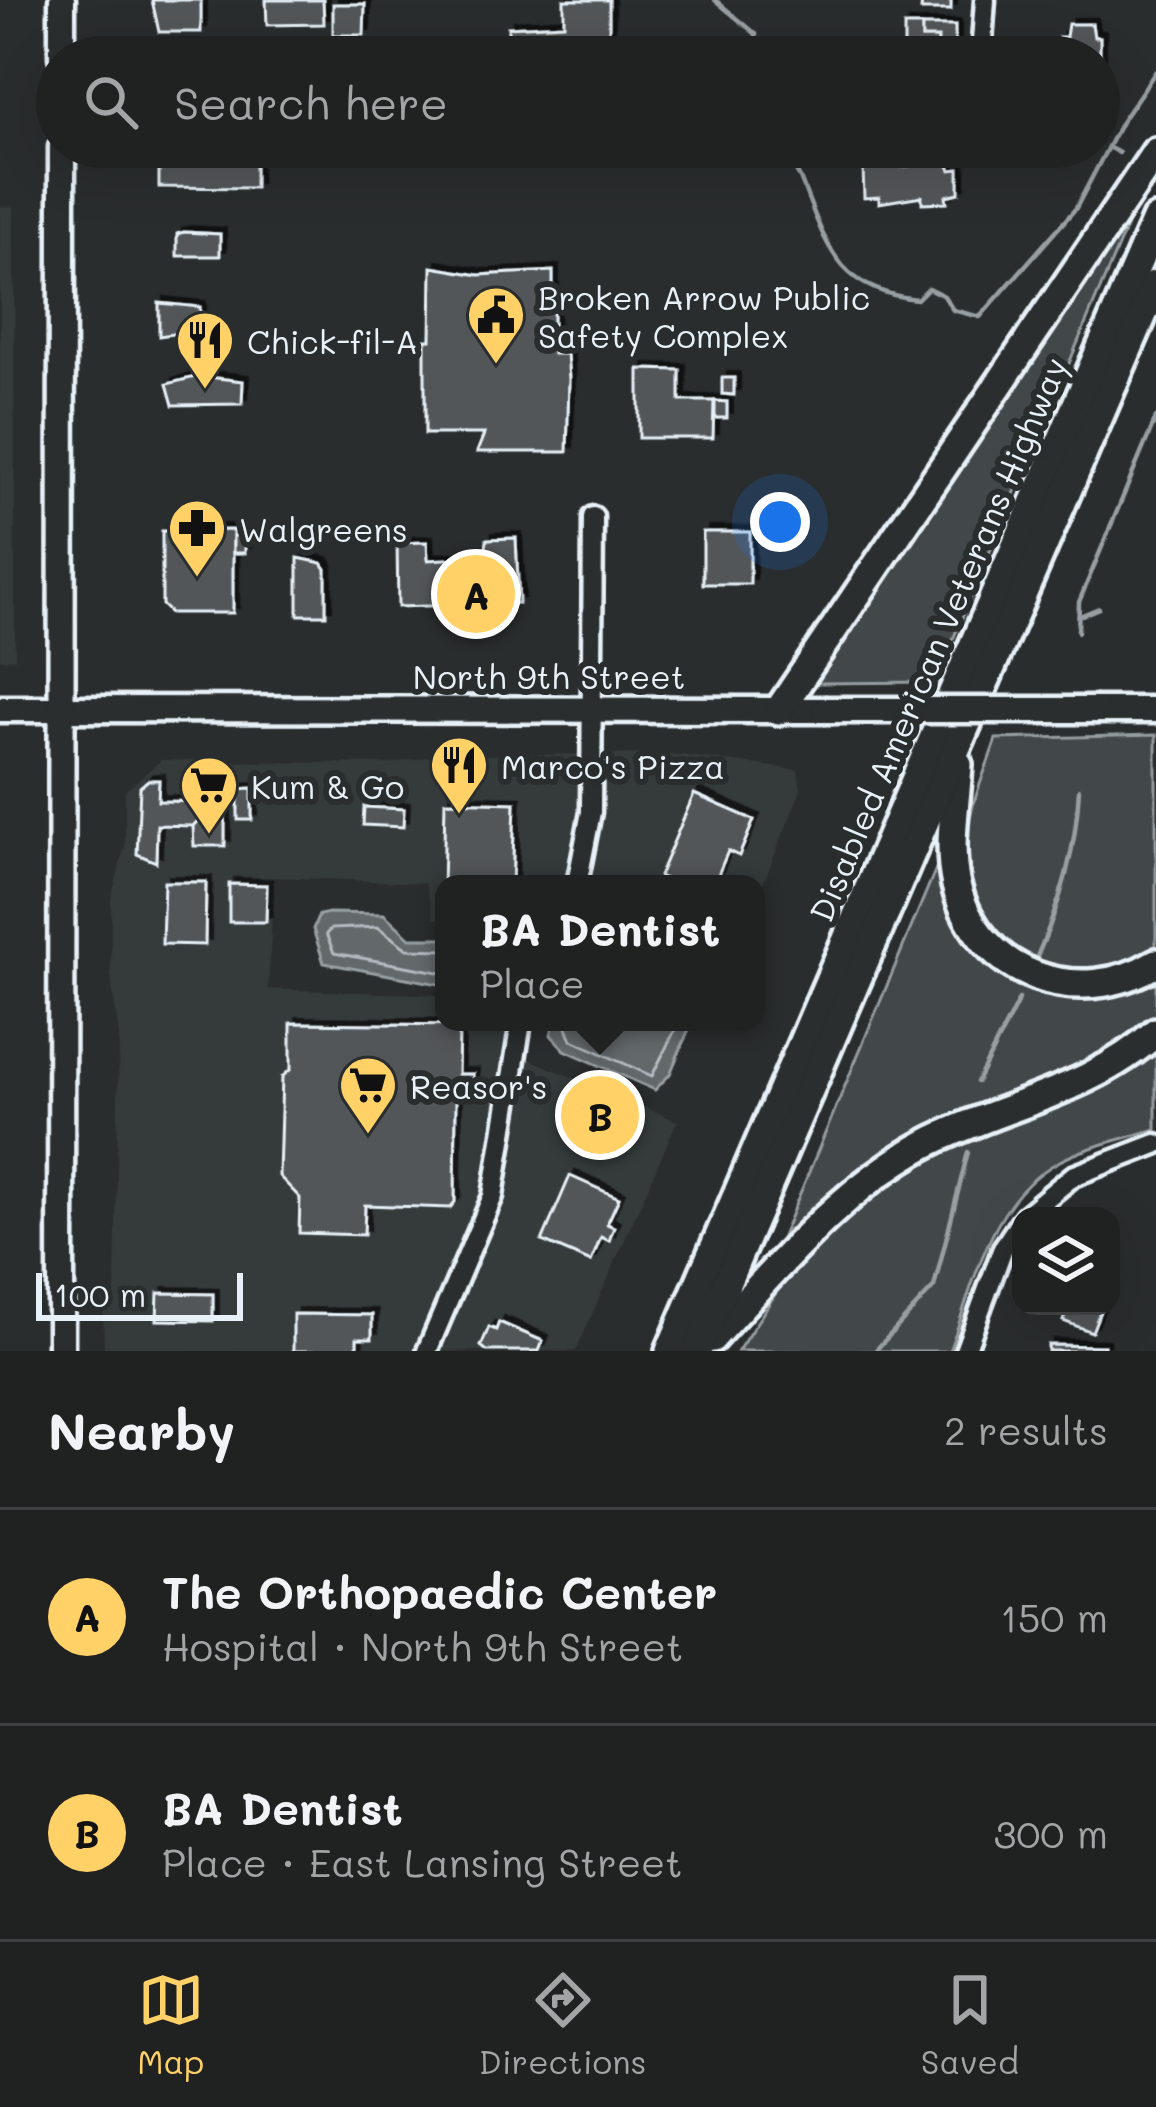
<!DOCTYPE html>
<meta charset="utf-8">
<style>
body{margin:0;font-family:Mali,sans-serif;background:#2d2f2f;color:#f1f3f6}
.controls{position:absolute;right:36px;bottom:36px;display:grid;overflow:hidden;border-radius:24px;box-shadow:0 12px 48px #0002}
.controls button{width:108px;height:108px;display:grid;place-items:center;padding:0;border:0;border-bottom:3px solid #3d3f40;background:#202222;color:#f1f3f6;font:60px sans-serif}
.scale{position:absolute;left:36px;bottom:30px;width:207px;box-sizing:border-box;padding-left:12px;border:6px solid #e8f1f8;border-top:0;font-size:33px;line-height:42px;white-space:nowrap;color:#e8f1f8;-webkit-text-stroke:9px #2a2d2e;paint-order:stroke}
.you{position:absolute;left:780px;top:522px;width:42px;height:42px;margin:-30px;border:9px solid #fff;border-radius:50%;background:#1a73e8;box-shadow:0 0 0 18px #1a73e833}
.badge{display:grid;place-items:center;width:78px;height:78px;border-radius:50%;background:#ffd166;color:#111;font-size:39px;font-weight:700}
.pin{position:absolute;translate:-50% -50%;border:6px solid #fff;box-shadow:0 3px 12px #0006}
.popup{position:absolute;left:435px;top:875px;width:330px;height:156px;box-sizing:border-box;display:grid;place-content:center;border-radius:24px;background:#202222;filter:drop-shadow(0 3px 9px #0005);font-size:39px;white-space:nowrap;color:#a2a4a5}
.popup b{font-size:45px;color:#f1f3f6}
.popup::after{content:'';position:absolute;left:50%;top:100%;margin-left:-24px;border:24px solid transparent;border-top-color:#202222}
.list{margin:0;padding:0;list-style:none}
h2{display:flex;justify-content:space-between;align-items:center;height:156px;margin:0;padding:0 48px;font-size:51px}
h2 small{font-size:39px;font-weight:400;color:#a2a4a5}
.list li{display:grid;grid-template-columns:78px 1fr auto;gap:36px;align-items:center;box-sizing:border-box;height:216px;padding:0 48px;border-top:3px solid #3d3f40}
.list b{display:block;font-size:45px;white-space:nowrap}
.list p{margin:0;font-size:39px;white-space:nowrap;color:#a2a4a5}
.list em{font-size:39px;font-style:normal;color:#a2a4a5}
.icon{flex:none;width:66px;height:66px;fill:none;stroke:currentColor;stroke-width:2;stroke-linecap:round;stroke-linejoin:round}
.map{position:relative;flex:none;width:1156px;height:1351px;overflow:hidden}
.search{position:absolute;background:#202222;box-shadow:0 12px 48px #0002;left:36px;right:36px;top:36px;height:132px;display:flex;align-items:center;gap:30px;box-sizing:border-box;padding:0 42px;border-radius:66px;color:#a2a4a5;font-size:45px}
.sheet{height:588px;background:#202222}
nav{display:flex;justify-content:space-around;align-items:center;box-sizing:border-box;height:168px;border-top:3px solid #3d3f40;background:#202222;font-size:33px;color:#a2a4a5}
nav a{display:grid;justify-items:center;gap:6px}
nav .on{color:#ffd166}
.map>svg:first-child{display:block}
.built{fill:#363a3b}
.green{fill:#424648;stroke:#959ca0;stroke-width:3}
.water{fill:#63686b;stroke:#989fa3;stroke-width:3}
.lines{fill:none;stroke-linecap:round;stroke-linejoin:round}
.shore{stroke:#b3bac0;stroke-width:3}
.stream{stroke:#989fa3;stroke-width:4.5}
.building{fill:#535759;stroke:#e8f1f8;stroke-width:3;filter:url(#shadow)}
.minor-casing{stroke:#e8f1f8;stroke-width:27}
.major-casing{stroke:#e8f1f8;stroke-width:33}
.highway-casing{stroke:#e8f1f8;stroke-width:36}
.minor{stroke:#2a2d2e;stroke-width:18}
.major{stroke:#2a2d2e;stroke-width:24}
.highway{stroke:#2a2d2e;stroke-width:27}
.major-bridge-casing{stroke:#e8f1f8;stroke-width:33;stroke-linecap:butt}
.major-bridge{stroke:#2a2d2e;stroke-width:24}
.labels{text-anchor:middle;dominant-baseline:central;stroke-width:12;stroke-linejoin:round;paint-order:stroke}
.poi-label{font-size:33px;fill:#e8f1f8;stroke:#2a2d2e;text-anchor:start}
.street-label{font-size:33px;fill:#e8f1f8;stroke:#2a2d2e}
</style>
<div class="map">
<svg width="1156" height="1351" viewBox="0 0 1156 1351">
<defs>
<filter id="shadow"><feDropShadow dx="5.5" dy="-5.5" stdDeviation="0" flood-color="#0009"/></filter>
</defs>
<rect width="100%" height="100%" fill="#2a2d2e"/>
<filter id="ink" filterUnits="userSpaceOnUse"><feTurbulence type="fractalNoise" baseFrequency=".00833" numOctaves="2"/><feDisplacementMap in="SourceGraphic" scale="24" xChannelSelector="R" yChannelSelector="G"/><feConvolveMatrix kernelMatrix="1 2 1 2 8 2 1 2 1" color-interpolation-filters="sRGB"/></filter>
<g filter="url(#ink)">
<g class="built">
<polygon points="0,207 14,207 15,659 0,659"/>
<polygon points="672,754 798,770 801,790 762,886 768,897 756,925 756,884 444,884 444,919 434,919 425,883 274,877 268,989 444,995 444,1022 507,1022 522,1056 677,1121 576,1351 104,1351 103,1295 115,1294 119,1036 111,976 111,899 125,846 125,791 161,760 389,764 438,755"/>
</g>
<g class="green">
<polygon points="1136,204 935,682 816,683 828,658"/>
<path d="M 1156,735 L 1156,947 C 1143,954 1128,966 1115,969 C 1031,989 967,928 966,847 C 966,813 986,771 996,739 Z"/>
<polygon points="947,842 946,867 1018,977 1156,972 1156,1022 1124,1051 987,1110 773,1258"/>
<path d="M 1156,1043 L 1156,1129 C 1125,1139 1087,1146 1058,1162 C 989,1200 975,1283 949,1351 L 738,1351 L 789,1273 L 884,1181 Z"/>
</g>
<g class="water">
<polygon points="329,913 384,914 410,938 444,938 444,985 324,963 313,929 319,915"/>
<polygon points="554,1022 692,1022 670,1074 655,1090 565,1050 551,1035"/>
</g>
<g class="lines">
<g class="shore">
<polyline points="444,950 407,949 378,927 331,929 326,934 334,953 444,973"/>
<polyline points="565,1022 572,1040 652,1076 679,1022"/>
</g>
<g class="stream">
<polyline points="715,0 756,34 756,57"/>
<path d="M 778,147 C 784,158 795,167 800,178 C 827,244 835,290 917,299 L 928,288 L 944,296 L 953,310 L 980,317 L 1076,208 L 1121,122 L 1156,71"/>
<polyline points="1108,147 1119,153"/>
<polyline points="1082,615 1099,608"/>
<polyline points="1078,632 1079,602 1156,418"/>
<path d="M 1036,959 C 1061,902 1076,851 1079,789"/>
<polyline points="977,1082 1019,999"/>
<polyline points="875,1351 934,1287 968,1152"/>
</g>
</g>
<g class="building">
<polygon points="152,0 201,0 201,32 159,32"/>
<polygon points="266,0 323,0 324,24 267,25"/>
<polygon points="564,0 609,0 609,57 508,57 508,27 564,24"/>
<polygon points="922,0 951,0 951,10 921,10"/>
<polygon points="333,4 365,4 364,35 333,35"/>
<polygon points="1068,24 1092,24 1094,37 1100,37 1100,65 1099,57 1059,57 1059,37 1066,37"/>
<polygon points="904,26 922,26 922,38 938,38 938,53 904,53"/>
<polygon points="922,26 955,26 955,44 938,52 938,38 922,38"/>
<polygon points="150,147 255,147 255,188 159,187 159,168 150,168"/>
<polygon points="902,160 902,167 946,160 951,170 959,169 959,193 946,196 947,202 922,203 922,196 879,203 879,197 864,198 863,167"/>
<polygon points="184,232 220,234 220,256 177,256 177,234"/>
<polygon points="432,267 479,275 553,271 553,354 567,354 569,379 567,452 477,452 484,434 425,434 425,340 431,340"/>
<polygon points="159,303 200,307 200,330 159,336"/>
<polygon points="639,369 680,370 680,401 714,401 713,438 639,438"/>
<polygon points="199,376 243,381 242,404 173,405 167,384"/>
<polygon points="722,378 734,378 734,395 722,394"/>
<polygon points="715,401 727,402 727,418 715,418"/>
<polygon points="233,530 233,613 170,613 162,605 162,531"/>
<rect x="703" y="532" width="47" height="52"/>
<rect x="233" y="536" width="12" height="17"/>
<polygon points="516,538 519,603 398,607 397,543 427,542 428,560 485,557 487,539"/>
<polygon points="298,558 322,563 326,569 326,615 298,615"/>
<polygon points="148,780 159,780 158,801 210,802 210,810 193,826 157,825 156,862 137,854 140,787"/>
<polygon points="252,788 252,820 238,820 238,789"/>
<polygon points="694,794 754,820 739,856 728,851 714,884 677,884 659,876"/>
<polygon points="445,801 515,803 512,884 444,884 443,889"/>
<polygon points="364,807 404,809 403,827 363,825"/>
<polygon points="210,808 225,808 225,846 194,846 193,826"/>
<polygon points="164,882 206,882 205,945 162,944"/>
<polygon points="229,884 267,885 266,922 229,922"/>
<polygon points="291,1023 459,1025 458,1074 473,1074 472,1095 456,1095 455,1202 450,1208 365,1205 364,1235 299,1233 300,1198 279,1176 282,1077 291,1069"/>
<polygon points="593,1089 610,1096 607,1105 628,1114 617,1140 581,1126 567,1108 581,1094 589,1098"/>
<polygon points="570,1176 619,1198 607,1224 614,1227 609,1241 601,1237 591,1262 542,1241"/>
<polygon points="158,1293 213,1294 213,1321 157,1320"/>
<polygon points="1069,1306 1102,1306 1092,1332 1063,1321"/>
<polygon points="293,1314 372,1315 372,1338 357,1338 357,1351 293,1351"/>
<polygon points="499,1322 543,1341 539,1351 487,1351 481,1346 489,1327 496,1330"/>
<polygon points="1048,1345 1104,1346 1104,1351 1048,1351"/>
</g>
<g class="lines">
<g class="minor-casing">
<g id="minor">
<polyline points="981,57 985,0"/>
<polyline points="577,884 591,812 593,517"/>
<polyline points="1025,1216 1073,1176 1156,1144"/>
<polyline points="427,1351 493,1196 521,1022"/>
<polyline points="965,1351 1003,1248 1021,1221"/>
</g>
</g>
<g class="major-casing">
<g id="major">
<polyline points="62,0 62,57"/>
<polyline points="0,709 824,710"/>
<polyline points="1097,710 1156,710"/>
<polyline points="61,1351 62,147"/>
</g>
</g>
<g class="highway-casing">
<g id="highway">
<polyline points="779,710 1156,152"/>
<path d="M 958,764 C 956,803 947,847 956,885 C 979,976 1079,1010 1156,963"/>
<path d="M 712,1338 C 776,1269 839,1191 924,1145 C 1000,1105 1091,1092 1156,1032"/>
<polyline points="670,1351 1156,220"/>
<polyline points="697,1351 1156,284"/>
</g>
</g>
<use href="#minor" class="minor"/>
<use href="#major" class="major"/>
<use href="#highway" class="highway"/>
<g class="major-bridge-casing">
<polyline id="major-bridge" points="824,710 1097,710"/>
</g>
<use href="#major-bridge" class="major-bridge"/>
</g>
</g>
<defs>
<g id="civic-pin" transform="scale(3)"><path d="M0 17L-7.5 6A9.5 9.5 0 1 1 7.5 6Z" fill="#ffd166" stroke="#2a2d2e"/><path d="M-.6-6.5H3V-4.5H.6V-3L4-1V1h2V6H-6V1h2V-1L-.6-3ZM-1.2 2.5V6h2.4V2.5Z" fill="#111"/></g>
<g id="restaurant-pin" transform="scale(3)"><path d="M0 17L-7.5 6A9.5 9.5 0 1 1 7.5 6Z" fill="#ffd166" stroke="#2a2d2e"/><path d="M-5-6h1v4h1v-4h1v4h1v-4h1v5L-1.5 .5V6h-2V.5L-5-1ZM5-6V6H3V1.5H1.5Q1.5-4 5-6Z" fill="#111"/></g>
<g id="pharmacy-pin" transform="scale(3)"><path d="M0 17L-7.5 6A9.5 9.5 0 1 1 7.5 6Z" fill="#ffd166" stroke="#2a2d2e"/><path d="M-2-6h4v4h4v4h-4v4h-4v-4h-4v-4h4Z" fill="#111"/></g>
<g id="supermarket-pin" transform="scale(3)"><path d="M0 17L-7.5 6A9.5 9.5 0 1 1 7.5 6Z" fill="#ffd166" stroke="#2a2d2e"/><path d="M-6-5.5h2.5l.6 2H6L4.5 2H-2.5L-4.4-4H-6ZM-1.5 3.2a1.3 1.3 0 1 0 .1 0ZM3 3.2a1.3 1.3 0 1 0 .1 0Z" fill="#111"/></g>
</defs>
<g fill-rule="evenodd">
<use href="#civic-pin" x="496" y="315"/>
<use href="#restaurant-pin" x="205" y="340"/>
<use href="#pharmacy-pin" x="197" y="528"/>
<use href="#restaurant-pin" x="459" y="765"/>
<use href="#supermarket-pin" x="209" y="785"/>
<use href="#supermarket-pin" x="368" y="1085"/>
</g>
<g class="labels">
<g class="poi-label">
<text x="538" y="296">Broken Arrow Public<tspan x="538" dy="38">Safety Complex</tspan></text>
<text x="247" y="340">Chick-fil-A</text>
<text x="239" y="528">Walgreens</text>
<text x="501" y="765">Marco's Pizza</text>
<text x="251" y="785">Kum &amp; Go</text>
<text x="410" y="1085">Reasor's</text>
</g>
<g class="street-label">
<text transform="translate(937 639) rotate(-67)">Disabled American Veterans Highway</text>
<text x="549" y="675">North 9th Street</text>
</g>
</g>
</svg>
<div class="controls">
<button><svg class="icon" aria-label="layers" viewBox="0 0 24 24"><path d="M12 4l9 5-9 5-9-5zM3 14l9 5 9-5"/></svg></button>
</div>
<div class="scale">100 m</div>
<div class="you"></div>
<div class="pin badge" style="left:476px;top:594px">A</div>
<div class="pin badge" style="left:600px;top:1115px">B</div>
<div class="popup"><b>BA Dentist</b>Place</div>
<div class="search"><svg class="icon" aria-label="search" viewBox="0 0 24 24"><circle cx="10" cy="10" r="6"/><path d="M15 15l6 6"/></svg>Search here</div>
</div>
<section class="sheet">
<h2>Nearby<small>2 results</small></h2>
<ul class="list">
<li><span class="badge">A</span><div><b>The Orthopaedic Center</b><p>Hospital · North 9th Street</p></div><em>150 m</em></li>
<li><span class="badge">B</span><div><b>BA Dentist</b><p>Place · East Lansing Street</p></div><em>300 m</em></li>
</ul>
</section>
<nav>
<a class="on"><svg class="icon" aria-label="map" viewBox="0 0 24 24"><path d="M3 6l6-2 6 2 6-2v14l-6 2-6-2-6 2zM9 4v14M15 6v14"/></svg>Map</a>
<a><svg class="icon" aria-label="directions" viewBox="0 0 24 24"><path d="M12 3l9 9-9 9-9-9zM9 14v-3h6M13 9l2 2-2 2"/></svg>Directions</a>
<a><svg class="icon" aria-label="saved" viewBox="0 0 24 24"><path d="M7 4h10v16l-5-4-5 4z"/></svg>Saved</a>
</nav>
